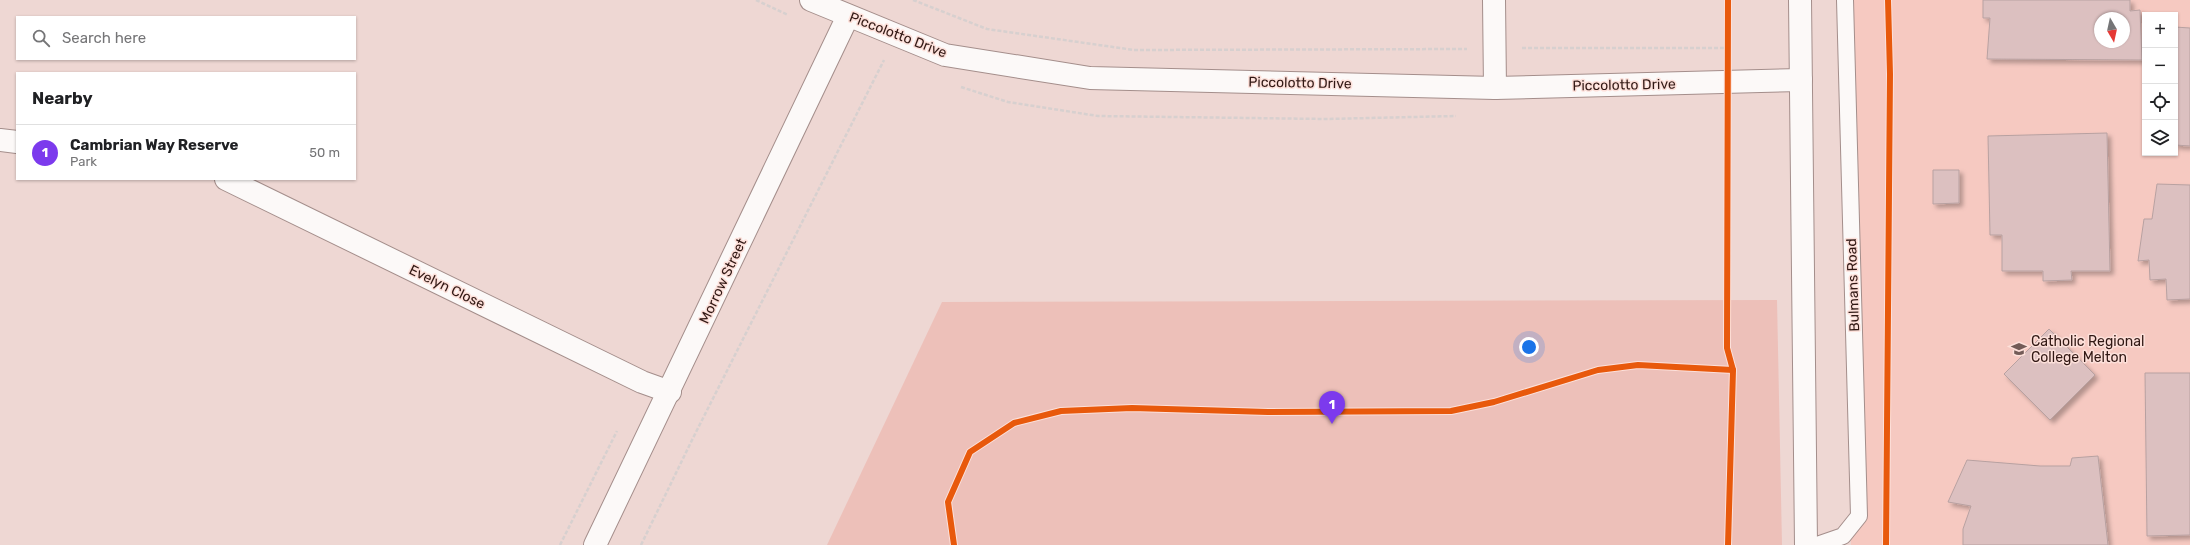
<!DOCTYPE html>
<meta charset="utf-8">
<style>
body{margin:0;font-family:Rubik,sans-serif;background:#f2f2f2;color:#202124}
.controls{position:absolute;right:12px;top:12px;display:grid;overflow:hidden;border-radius:0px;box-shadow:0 1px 3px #0004}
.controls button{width:36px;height:36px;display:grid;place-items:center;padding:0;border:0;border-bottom:1px solid #e0e0e0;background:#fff;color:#202124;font:20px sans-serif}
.compass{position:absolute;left:2094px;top:12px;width:36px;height:36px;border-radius:50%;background:#fff;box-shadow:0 1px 3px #0004;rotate:171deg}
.you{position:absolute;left:1529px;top:347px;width:14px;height:14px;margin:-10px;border:3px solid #fff;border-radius:50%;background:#1a73e8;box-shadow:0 0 0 6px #1a73e833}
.badge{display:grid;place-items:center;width:26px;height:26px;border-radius:50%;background:#7c3aed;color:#fff;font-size:13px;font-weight:700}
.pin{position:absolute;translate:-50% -33px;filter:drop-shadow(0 1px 2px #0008)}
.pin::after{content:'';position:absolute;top:21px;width:14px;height:12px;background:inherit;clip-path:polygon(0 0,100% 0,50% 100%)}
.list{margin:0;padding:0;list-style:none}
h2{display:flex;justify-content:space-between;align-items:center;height:52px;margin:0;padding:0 16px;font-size:17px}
h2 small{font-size:13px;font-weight:400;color:#757577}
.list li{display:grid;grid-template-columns:26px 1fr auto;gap:12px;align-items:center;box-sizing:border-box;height:56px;padding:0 16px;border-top:1px solid #e0e0e0}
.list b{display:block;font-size:15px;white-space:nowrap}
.list p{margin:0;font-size:13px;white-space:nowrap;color:#757577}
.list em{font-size:13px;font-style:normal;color:#757577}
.icon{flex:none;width:22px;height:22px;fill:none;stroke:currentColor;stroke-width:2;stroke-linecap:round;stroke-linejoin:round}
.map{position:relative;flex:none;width:2190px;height:545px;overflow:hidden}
.search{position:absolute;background:#fff;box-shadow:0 1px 3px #0004;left:16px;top:16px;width:340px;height:44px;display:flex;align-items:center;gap:10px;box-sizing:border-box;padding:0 14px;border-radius:0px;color:#757577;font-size:15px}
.panel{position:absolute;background:#fff;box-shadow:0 1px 3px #0004;left:16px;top:72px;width:340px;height:108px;border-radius:0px}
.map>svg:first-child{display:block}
.built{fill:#f6c9c1;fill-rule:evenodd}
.green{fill:#edc0b9}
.building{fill:#dcc0c0;stroke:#b8a1a1;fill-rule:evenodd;filter:url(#shadow)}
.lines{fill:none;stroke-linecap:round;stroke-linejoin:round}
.service-casing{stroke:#a48e8b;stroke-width:18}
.minor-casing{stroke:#a48e8b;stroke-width:24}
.tertiary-casing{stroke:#a48e8b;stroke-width:24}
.path{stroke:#d7d0cf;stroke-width:2.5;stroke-dasharray:4 2;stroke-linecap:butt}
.service{stroke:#fcf9f8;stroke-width:16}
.minor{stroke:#fcf9f8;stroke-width:22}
.tertiary{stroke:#fcf9f8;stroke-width:22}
.cycleway-casing{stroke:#fde0da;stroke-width:8}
.cycleway{stroke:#e8590c;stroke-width:6}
.labels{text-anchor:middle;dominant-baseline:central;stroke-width:3;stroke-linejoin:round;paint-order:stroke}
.street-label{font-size:14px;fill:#311814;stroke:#fde0da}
.poi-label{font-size:14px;fill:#311814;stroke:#fde0da;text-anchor:start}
</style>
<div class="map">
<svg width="2190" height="545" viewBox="0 0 2190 545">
<defs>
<filter id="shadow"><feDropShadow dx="3.5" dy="3.5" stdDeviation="2" flood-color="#0004"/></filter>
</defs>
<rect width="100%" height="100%" fill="#eed7d3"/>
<path class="built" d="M 1843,0 L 2190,0 L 2190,545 L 1851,545 ZM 2145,15 L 2175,15 L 2175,153 L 2145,153 ZM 2100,18 L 2124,18 L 2124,42 L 2100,42 Z"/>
<polygon class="green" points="1777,300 1782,545 827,545 942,302"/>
<g class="building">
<path d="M 1983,0 L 2130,0 L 2130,11 L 2140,10 L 2142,60 L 1987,59 L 1990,18 L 1983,18 ZM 2100,18 L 2124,18 L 2124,42 L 2100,42 Z"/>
<polygon points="2175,27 2190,28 2190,146 2175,145"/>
<polygon points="2107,133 2110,271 2071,271 2072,280 2043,281 2043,271 2002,271 2002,235 1990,235 1988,136"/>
<polygon points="1933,170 1959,170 1959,203 1933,204"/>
<polygon points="2157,184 2190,185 2190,299 2167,300 2166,279 2150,280 2149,260 2138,261 2144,219 2152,219"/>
<polygon points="2049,329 2095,375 2050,420 2004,374"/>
<polygon points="2145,373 2190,373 2190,535 2147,536"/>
<polygon points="2098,456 2108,545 1963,545 1963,529 1971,506 1948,502 1967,460 2040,466 2070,466 2072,458"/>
</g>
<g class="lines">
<g class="service-casing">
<polyline id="service" points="1817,545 1843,536 1859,516 1845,0"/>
</g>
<g class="minor-casing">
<g id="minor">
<polyline points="811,0 945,55 1090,78 1495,88 1801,80"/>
<polyline points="1494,0 1495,88"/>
<polyline points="0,140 17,142"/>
<polyline points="226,179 642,382 670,392"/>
<polyline points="595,545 848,16"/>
</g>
</g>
<g class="tertiary-casing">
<polyline id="tertiary" points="1800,0 1806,545"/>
</g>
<g class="path">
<polyline points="756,0 788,15"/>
<polyline points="913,0 987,29 1134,50 1467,49"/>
<polyline points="1522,48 1727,48"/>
<polyline points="961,87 1008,102 1098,116 1326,119 1456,116"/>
<polyline points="560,545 617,431"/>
<polyline points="641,545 693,438 884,60"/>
</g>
<use href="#service" class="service"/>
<use href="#minor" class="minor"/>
<use href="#tertiary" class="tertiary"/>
<g class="cycleway-casing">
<g id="cycleway">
<polyline points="954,545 948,502 970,452 1014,423 1061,411 1132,408 1268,412 1451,411 1494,402 1598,370 1638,365 1733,370"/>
<polyline points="1728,545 1733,370 1727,348 1728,0"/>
<polyline points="1886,545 1890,74 1888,0"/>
</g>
</g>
<use href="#cycleway" class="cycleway"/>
</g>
<defs>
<g id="school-bare" transform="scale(1.2)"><path d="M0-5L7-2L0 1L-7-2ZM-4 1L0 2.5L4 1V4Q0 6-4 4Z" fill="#735b57" stroke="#fde0da" stroke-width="2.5" paint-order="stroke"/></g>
</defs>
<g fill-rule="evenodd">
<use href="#school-bare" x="2019" y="349"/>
</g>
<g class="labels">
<g class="street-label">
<text transform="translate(898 35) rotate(21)">Piccolotto Drive</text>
<text transform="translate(1300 83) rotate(1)">Piccolotto Drive</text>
<text transform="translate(1624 85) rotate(-1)">Piccolotto Drive</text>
<text transform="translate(723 281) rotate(-65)">Morrow Street</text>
<text transform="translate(1853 285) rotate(-92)">Bulmans Road</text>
<text transform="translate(447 287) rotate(26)">Evelyn Close</text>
</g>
<g class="poi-label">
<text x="2031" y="341">Catholic Regional<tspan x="2031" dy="16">College Melton</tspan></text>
</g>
</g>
</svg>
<div class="controls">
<button>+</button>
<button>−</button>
<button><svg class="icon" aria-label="locate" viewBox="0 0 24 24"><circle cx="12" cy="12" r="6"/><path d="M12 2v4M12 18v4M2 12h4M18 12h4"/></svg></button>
<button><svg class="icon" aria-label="layers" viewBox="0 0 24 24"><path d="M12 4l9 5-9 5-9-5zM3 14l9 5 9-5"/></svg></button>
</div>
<svg class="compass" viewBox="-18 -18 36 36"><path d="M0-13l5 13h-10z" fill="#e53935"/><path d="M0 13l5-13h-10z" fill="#757577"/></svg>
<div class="you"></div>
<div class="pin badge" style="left:1332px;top:424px">1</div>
<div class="search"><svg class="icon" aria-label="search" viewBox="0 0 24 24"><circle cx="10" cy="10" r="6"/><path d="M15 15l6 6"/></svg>Search here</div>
<section class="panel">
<h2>Nearby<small></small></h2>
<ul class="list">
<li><span class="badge">1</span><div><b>Cambrian Way Reserve</b><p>Park</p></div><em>50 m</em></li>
</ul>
</section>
</div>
